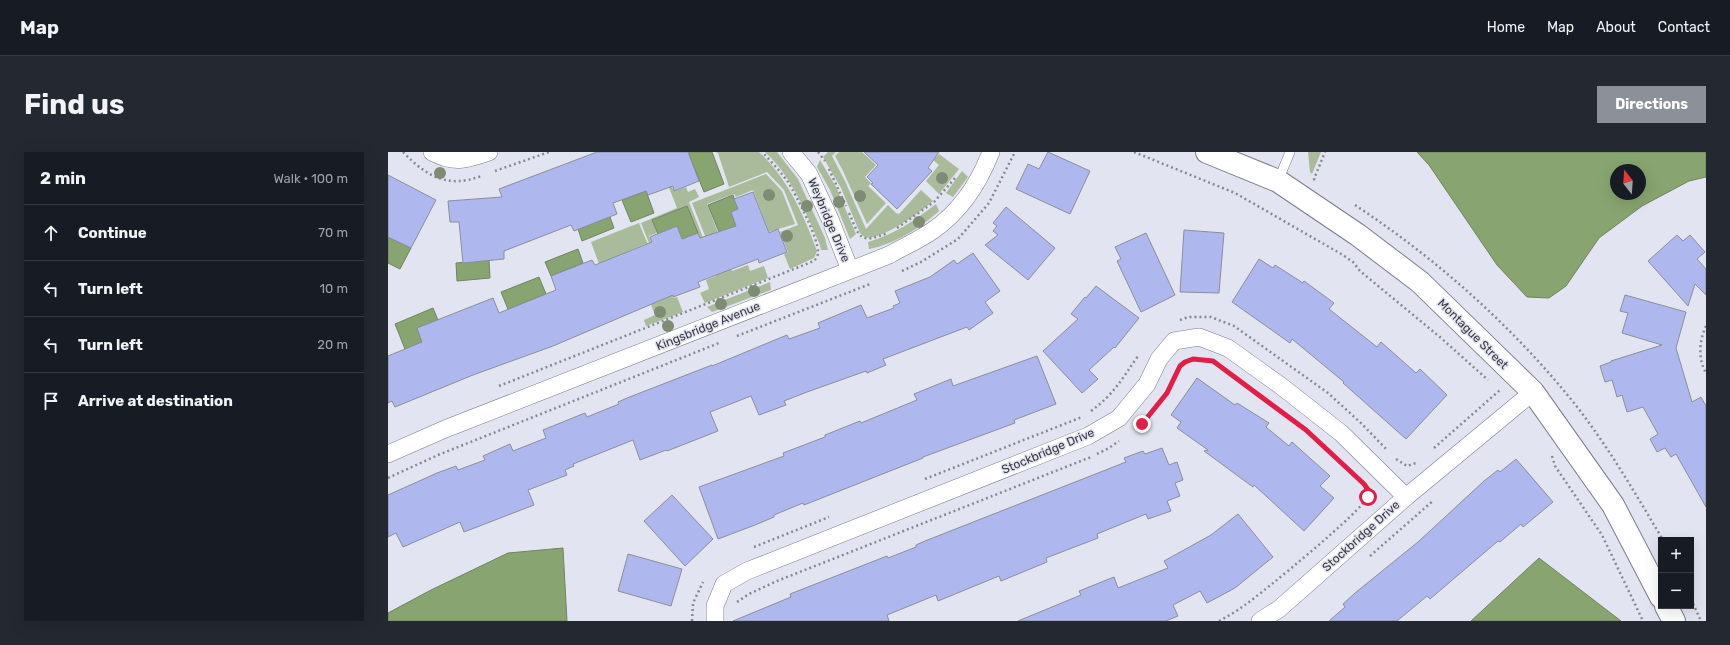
<!DOCTYPE html>
<meta charset="utf-8">
<style>
body{margin:0;font-family:Rubik,sans-serif;background:#242831;color:#f1f3f6}
.controls{position:absolute;right:12px;bottom:12px;display:grid;overflow:hidden;border-radius:0px;box-shadow:0 4px 16px #0002}
.controls button{width:36px;height:36px;display:grid;place-items:center;padding:0;border:0;border-bottom:1px solid #363941;background:#171b24;color:#f1f3f6;font:20px sans-serif}
.compass{position:absolute;left:1222px;top:12px;width:36px;height:36px;border-radius:50%;background:#171b24;box-shadow:0 4px 16px #0002;rotate:343deg}
.stop{position:absolute;width:12px;height:12px;margin:-9px;border:3px solid #e11d48;border-radius:50%;background:#fff}
.stop.end{background:#e11d48;border-color:#fff;box-shadow:0 1px 4px #0008}
.list{margin:0;padding:0;list-style:none}
h2{display:flex;justify-content:space-between;align-items:center;height:52px;margin:0;padding:0 16px;font-size:17px}
h2 small{font-size:13px;font-weight:400;color:#9ea1a6}
.list li{display:grid;grid-template-columns:26px 1fr auto;gap:12px;align-items:center;box-sizing:border-box;height:56px;padding:0 16px;border-top:1px solid #363941}
.list b{display:block;font-size:15px;white-space:nowrap}
.list em{font-size:13px;font-style:normal;color:#9ea1a6}
.icon{flex:none;width:22px;height:22px;fill:none;stroke:currentColor;stroke-width:2;stroke-linecap:round;stroke-linejoin:round}
.map{position:relative;flex:none;width:1318px;height:469px;overflow:hidden;border-radius:0px}
header{display:flex;align-items:center;gap:24px;box-sizing:border-box;height:56px;padding:0 20px;background:#171b24;border-bottom:1px solid #363941}
header strong{font-size:19px}
nav{display:flex;gap:22px;margin-inline-start:auto;font-size:14px}
.intro{display:flex;align-items:center;justify-content:space-between;box-sizing:border-box;height:96px;padding:0 24px}
h1{margin:0;font-size:28px}
.button{padding:10px 18px;border-radius:0px;background:#8c9099;color:#fff;font-size:14px;font-weight:700}
main{display:flex;gap:24px;padding:0 24px}
aside{flex:1;background:#171b24;border-radius:0px;box-shadow:0 4px 16px #0002}
.map>svg:first-child{display:block}
.green{fill:#a9bb9b}
.water{fill:#88a470;stroke:#708461;fill-rule:evenodd}
.building{fill:#afb7ef;stroke:#8c8e9a}
.lines{fill:none;stroke-linecap:round;stroke-linejoin:round}
.service-casing{stroke:#7b7d88;stroke-width:10}
.minor-casing{stroke:#7b7d88;stroke-width:18}
.tertiary-casing{stroke:#7b7d88;stroke-width:24}
.path{stroke:#888a92;stroke-width:2.5;stroke-dasharray:2 3;stroke-linecap:butt}
.service{stroke:#fff;stroke-width:9}
.minor{stroke:#fff;stroke-width:17}
.tertiary{stroke:#fff;stroke-width:22}
.tree{fill:#7d8c72}
.route{stroke:#e11d48;stroke-width:5}
.labels{text-anchor:middle;dominant-baseline:central;stroke-width:3;stroke-linejoin:round;paint-order:stroke}
.street-label{font-size:12px;fill:#393a3f;stroke:#e2e4f1}
</style>
<header>
<strong>Map</strong>
<nav><a>Home</a><a>Map</a><a>About</a><a>Contact</a></nav>
</header>
<div class="intro"><h1>Find us</h1><a class="button">Directions</a></div>
<main>
<aside>
<h2>2 min<small>Walk · 100 m</small></h2>
<ul class="list">
<li><svg class="icon" aria-label="ahead" viewBox="0 0 24 24"><path d="M12 20V5M6 11l6-6 6 6"/></svg><div><b>Continue</b></div><em>70 m</em></li>
<li><svg class="icon" aria-label="left" viewBox="0 0 24 24"><path d="M17 20v-9H6M10 6l-5 5 5 5"/></svg><div><b>Turn left</b></div><em>10 m</em></li>
<li><svg class="icon" aria-label="left" viewBox="0 0 24 24"><path d="M17 20v-9H6M10 6l-5 5 5 5"/></svg><div><b>Turn left</b></div><em>20 m</em></li>
<li><svg class="icon" aria-label="arrive" viewBox="0 0 24 24"><path d="M6 21V4h12l-3 4 3 4H6"/></svg><div><b>Arrive at destination</b></div></li>
</ul>
</aside>
<div class="map">
<svg width="1318" height="469" viewBox="0 0 1318 469">
<rect width="100%" height="100%" fill="#e2e4f1"/>
<g class="green">
<path d="M 327,0 L 371,0 C 400,27 415,62 429,99 L 426,106 L 402,117 L 396,102 L 400,100 L 392,80 L 410,73 L 396,38 L 379,20 L 341,35 L 330,1 Z"/>
<path d="M 377,0 L 389,0 L 410,27 L 437,86 L 440,98 L 433,98 L 432,93 C 417,59 405,26 377,0 Z"/>
<path d="M 440,0 L 448,0 L 444,4 L 457,29 L 478,77 L 500,53 L 508,61 L 511,62 L 533,38 L 545,49 C 534,59 491,90 477,85 C 475,84 473,82 472,81 L 453,36 L 435,5 Z"/>
<polygon points="451,0 474,0 488,13 477,25 483,31 480,34 498,51 479,72 454,17 447,4"/>
<polygon points="541,0 548,5 551,2 571,17 551,42 538,29 551,13 538,2"/>
<polygon points="920,0 933,0 924,22 922,20"/>
<polygon points="432,8 448,35 468,82 462,87 442,38 429,15"/>
<polygon points="574,19 580,25 565,45 558,41"/>
<polygon points="378,22 394,39 407,72 381,80 365,38 348,45 346,42 319,52 337,99 325,104 304,51"/>
<polygon points="281,28 286,39 298,35 300,40 307,37 311,45 301,50 323,106 337,101 344,119 360,113 362,119 376,114 380,126 317,151 312,141 321,137 318,128 328,124 299,54 264,68 269,81 261,84 285,146 289,145 295,160 258,174 256,168 267,163 259,143 265,101 253,71 289,56 280,33"/>
<path d="M 548,52 L 551,59 C 532,76 507,92 481,97 L 480,90 C 506,83 527,68 548,52 Z"/>
<polygon points="251,71 263,100 261,101 257,92 211,112 203,90"/>
<polygon points="382,130 383,138 324,160 319,155"/>
</g>
<g class="water">
<polygon points="300,0 324,0 336,32 316,40"/>
<path d="M 1029,0 L 1318,0 L 1318,25 L 1301,29 L 1254,54 L 1211,86 L 1178,134 L 1161,146 L 1139,145 L 1109,113 L 1041,13 ZM 1228,18 L 1252,18 L 1252,42 L 1228,42 Z"/>
<polygon points="258,39 266,61 243,70 234,48"/>
<polygon points="345,43 350,57 343,60 348,74 331,80 320,53"/>
<polygon points="299,54 310,81 294,87 270,82 264,68"/>
<polygon points="222,65 226,76 194,89 190,77"/>
<polygon points="0,85 23,96 12,117 0,111"/>
<polygon points="190,97 195,111 163,124 157,110"/>
<polygon points="101,108 102,126 69,129 68,111"/>
<polygon points="151,125 158,142 120,157 113,140"/>
<polygon points="45,156 50,168 29,176 34,190 17,197 7,172"/>
<polygon points="175,396 179,469 0,469 0,461 43,438 120,401"/>
<polygon points="1151,406 1233,469 1083,469"/>
</g>
<g class="building">
<polygon points="209,0 300,0 311,29 286,39 285,34 260,43 258,39 225,51 229,62 186,79 183,73 116,99 116,107 75,111 71,70 62,70 60,49 114,45 111,37"/>
<polygon points="476,0 551,0 540,16 544,19 509,57 483,32 485,31 479,25 490,13"/>
<polygon points="660,0 702,19 682,62 628,37 640,12 651,17"/>
<polygon points="0,23 48,48 23,96 0,85"/>
<polygon points="365,40 381,81 390,77 399,100 371,111 370,107 310,130 312,135 285,145 285,143 165,194 85,223 7,255 4,249 0,251 0,204 34,190 29,176 105,146 111,161 168,138 163,124 204,108 207,113 264,90 262,85 289,74 294,87 310,81 312,86 348,74 343,60 350,57 346,47"/>
<polygon points="618,55 667,96 640,128 597,93 610,83 605,79 609,74 605,71"/>
<polygon points="796,78 836,81 831,141 792,140"/>
<polygon points="758,81 787,143 753,160 729,109 733,107 727,95"/>
<polygon points="1289,83 1295,89 1302,83 1317,100 1309,107 1318,117 1318,143 1307,132 1300,154 1260,109"/>
<polygon points="585,101 612,139 597,150 605,161 581,178 579,175 495,207 498,213 479,221 478,219 419,240 396,249 398,253 371,263 363,244 322,260 330,279 279,299 278,298 252,308 245,288 185,312 186,314 177,318 179,323 140,338 146,353 76,380 72,370 15,395 8,381 0,385 0,343 49,321 68,314 70,318 97,308 95,304 122,292 125,299 158,286 155,278 197,261 199,265 231,252 230,250 239,246 324,213 324,214 399,183 401,187 432,176 430,171 473,153 479,166 506,156 505,154 512,151 507,139 542,125 566,108 569,112"/>
<polygon points="871,107 885,116 887,113 915,131 916,129 946,151 941,157 989,195 993,190 1028,221 1032,217 1059,243 1018,287 955,231 956,230 904,187 902,191 844,150"/>
<polygon points="708,134 751,166 727,196 726,195 701,218 710,227 694,241 655,199 690,167 683,162 697,145 698,146"/>
<polygon points="1237,143 1298,160 1288,196 1304,250 1313,245 1318,254 1318,355 1288,302 1283,305 1277,296 1269,300 1262,287 1270,282 1255,255 1239,260 1234,243 1229,245 1224,228 1217,230 1212,214 1223,210 1223,209 1274,193 1234,181 1240,161 1232,159"/>
<polygon points="649,204 668,252 626,268 627,271 535,305 535,306 416,353 415,351 386,363 386,365 367,373 330,387 311,335 396,304 395,301 437,285 437,283 472,269 473,271 529,248 526,242 563,227 565,234"/>
<polygon points="809,226 847,253 849,251 881,271 878,275 901,294 904,290 942,324 932,334 946,346 916,379 866,333 865,335 816,299 820,298 789,276 793,270 783,263"/>
<polygon points="774,296 781,313 789,310 795,328 787,331 792,344 779,349 783,359 760,367 758,362 709,382 710,386 658,406 659,410 613,429 611,424 550,449 548,443 499,463 501,469 345,469 403,445 402,442 499,404 500,406 528,395 528,393 537,389 738,310 736,306 755,299 757,302"/>
<polygon points="1128,307 1165,350 1135,375 1133,372 1112,390 1110,389 1042,447 1039,444 1009,469 941,469 957,455 955,452 967,441 1030,390 1096,329 1110,318 1112,320"/>
<polygon points="284,343 325,387 297,414 256,369"/>
<polygon points="850,362 885,405 847,436 819,451 812,439 785,453 790,464 778,469 630,469 693,443 691,439 726,425 730,436 780,416 776,409 823,383"/>
<polygon points="240,402 294,417 283,454 230,439"/>
</g>
<g class="lines">
<g class="service-casing">
<polyline id="service" points="890,29 902,0"/>
</g>
<g class="minor-casing">
<g id="minor">
<path d="M 44,0 C 66,12 78,8 101,0"/>
<polyline points="403,0 421,22 442,67 462,118"/>
<path d="M 0,302 L 57,277 L 501,103 C 515,95 531,88 544,79 C 572,60 591,31 603,0"/>
<polyline points="1018,345 1145,240"/>
<polyline points="327,469 327,454 336,432 359,419 700,284 731,266 759,232 771,207 786,189 811,185 840,196 893,234 953,281 1018,345 891,457 872,469"/>
</g>
</g>
<g class="tertiary-casing">
<g id="tertiary">
<polyline points="819,0 890,29 970,83 1032,130 1145,240 1225,353 1273,445"/>
<polyline points="1278,454 1286,469"/>
</g>
</g>
<g class="path">
<path d="M 15,0 C 38,24 60,37 93,24"/>
<polyline points="430,0 437,9"/>
<polyline points="746,0 847,41 955,103 965,110 972,119 1053,186 1100,228"/>
<polyline points="441,17 458,54"/>
<polyline points="107,19 161,0"/>
<polyline points="927,28 926,27 937,0"/>
<path d="M 967,53 C 1050,108 1124,174 1186,251 C 1220,294 1247,341 1275,388"/>
<path d="M 461,61 C 472,86 471,92 500,81"/>
<polyline points="509,76 546,50 568,25"/>
<polyline points="514,119 533,110 570,87 601,51 627,0"/>
<polyline points="792,168 800,165 823,165 846,174 940,241 974,272 999,298"/>
<path d="M 1318,174 C 1311,189 1310,207 1318,221"/>
<polyline points="349,184 482,132"/>
<path d="M 111,234 L 426,109 C 428,107 430,104 430,101 C 431,87 408,43 400,30 C 392,19 383,9 374,0"/>
<path d="M 703,259 C 726,242 734,227 750,204"/>
<path d="M 748,277 C 759,268 770,254 778,242 C 789,223 787,205 815,208"/>
<polyline points="936,293 945,302"/>
<polyline points="1046,296 1112,238 1111,237"/>
<polyline points="709,302 721,296 731,289"/>
<polyline points="1164,304 1167,314 1214,383 1255,469"/>
<polyline points="1008,307 1019,314 1028,311"/>
<polyline points="0,326 50,303 331,191"/>
<polyline points="537,327 694,265"/>
<polyline points="366,395 441,365"/>
<polyline points="982,404 1046,348"/>
<polyline points="1303,447 1313,469"/>
<polyline points="349,450 361,442 389,429 703,305"/>
<polyline points="304,469 305,451 315,430"/>
<path d="M 831,469 C 840,464 849,459 857,453 C 874,441 977,357 980,344 C 981,339 978,334 975,330"/>
</g>
<use href="#service" class="service"/>
<use href="#minor" class="minor"/>
<use href="#tertiary" class="tertiary"/>
</g>
<g class="tree">
<circle cx="52" cy="21" r="6"/>
<circle cx="554" cy="26" r="6"/>
<circle cx="381" cy="43" r="6"/>
<circle cx="472" cy="44" r="6"/>
<circle cx="451" cy="50" r="6"/>
<circle cx="419" cy="54" r="6"/>
<circle cx="531" cy="70" r="6"/>
<circle cx="399" cy="84" r="6"/>
<circle cx="366" cy="139" r="6"/>
<circle cx="333" cy="152" r="6"/>
<circle cx="272" cy="160" r="6"/>
<circle cx="280" cy="174" r="6"/>
</g>
<g class="lines">
<polyline class="route" points="754,272 779,241 792,214 797,210 805,207 825,209 918,278 976,332 981,339 980,345"/>
</g>
<g class="labels">
<g class="street-label">
<text transform="translate(441 68) rotate(67)">Weybridge Drive</text>
<text transform="translate(320 174) rotate(-22)">Kingsbridge Avenue</text>
<text transform="translate(1085 182) rotate(45)">Montague Street</text>
<text transform="translate(660 299) rotate(-23)">Stockbridge Drive</text>
<text transform="translate(973 384) rotate(-42)">Stockbridge Drive</text>
</g>
</g>
</svg>
<div class="controls">
<button>+</button>
<button>−</button>
</div>
<svg class="compass" viewBox="-18 -18 36 36"><path d="M0-13l5 13h-10z" fill="#e53935"/><path d="M0 13l5-13h-10z" fill="#9ea1a6"/></svg>
<div class="stop" style="left:980px;top:345px"></div>
<div class="stop end" style="left:754px;top:272px"></div>
</div>
</main>
